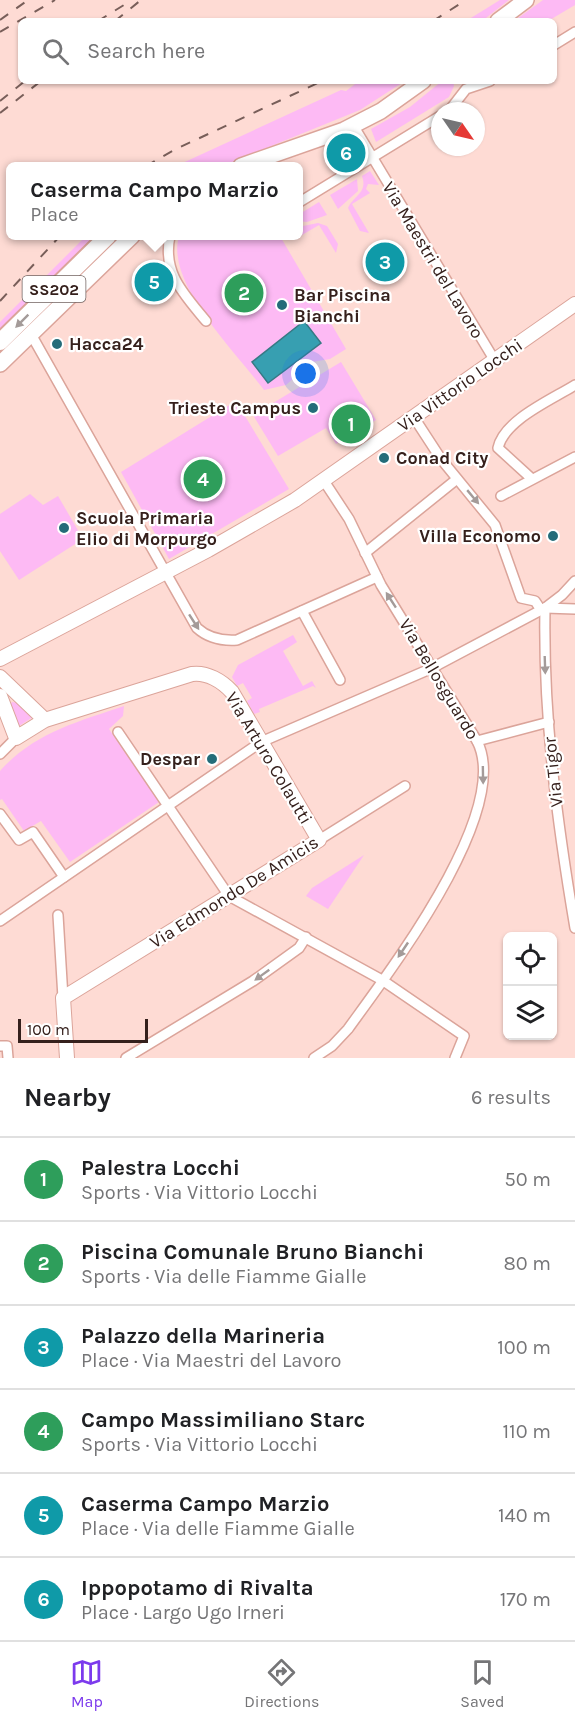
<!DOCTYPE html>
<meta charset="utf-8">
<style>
body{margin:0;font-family:Karla,sans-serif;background:#f6f6f6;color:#202124}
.controls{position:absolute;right:18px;bottom:18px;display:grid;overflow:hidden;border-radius:9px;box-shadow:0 2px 4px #0004}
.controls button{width:54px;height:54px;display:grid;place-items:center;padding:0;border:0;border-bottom:2px solid #e0e0e0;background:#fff;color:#202124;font:30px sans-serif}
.compass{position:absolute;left:431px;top:102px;width:54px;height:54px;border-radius:50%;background:#fff;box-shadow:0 2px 4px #0004;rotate:124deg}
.scale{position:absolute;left:18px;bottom:15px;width:130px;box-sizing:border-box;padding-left:6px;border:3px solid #35201c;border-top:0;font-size:16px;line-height:21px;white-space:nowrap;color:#35201c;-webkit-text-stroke:4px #fff;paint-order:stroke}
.you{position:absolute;left:306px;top:374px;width:21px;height:21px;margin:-15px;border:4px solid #fff;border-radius:50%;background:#1a73e8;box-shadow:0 0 0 9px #1a73e833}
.badge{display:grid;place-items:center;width:39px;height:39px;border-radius:50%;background:#7c3aed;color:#fff;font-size:20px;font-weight:700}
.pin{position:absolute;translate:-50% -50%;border:3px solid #fff;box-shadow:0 2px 6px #0006}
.popup{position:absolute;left:6px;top:162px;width:297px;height:78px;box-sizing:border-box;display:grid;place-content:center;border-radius:9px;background:#fff;filter:drop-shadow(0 2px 4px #0005);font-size:20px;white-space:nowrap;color:#757577}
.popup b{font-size:22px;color:#202124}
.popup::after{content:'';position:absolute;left:50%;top:100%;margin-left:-12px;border:12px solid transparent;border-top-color:#fff}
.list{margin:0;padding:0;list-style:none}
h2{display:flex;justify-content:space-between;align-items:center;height:78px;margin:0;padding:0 24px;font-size:26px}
h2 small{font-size:20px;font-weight:400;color:#757577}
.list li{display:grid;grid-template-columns:39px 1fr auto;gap:18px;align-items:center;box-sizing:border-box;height:84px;padding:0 24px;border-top:2px solid #e0e0e0}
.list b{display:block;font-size:22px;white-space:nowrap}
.list p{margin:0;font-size:20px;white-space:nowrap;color:#757577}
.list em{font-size:20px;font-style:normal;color:#757577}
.icon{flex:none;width:33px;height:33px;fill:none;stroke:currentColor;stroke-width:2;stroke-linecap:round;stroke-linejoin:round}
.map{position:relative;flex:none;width:575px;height:1058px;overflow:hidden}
.search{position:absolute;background:#fff;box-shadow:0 2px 4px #0004;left:18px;right:18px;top:18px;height:66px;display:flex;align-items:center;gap:15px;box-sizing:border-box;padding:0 21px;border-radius:9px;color:#757577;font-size:22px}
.sheet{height:582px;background:#fff}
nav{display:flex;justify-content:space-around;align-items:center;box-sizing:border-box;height:84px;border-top:2px solid #e0e0e0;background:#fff;font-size:16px;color:#757577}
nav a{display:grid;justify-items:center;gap:3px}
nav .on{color:#7c3aed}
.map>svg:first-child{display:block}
.green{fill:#fdbaf4}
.water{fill:#379fb1;stroke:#367984;stroke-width:1.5}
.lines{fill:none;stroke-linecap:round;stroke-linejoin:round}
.street-casing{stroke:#dba49a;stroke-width:12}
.secondary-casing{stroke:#dba49a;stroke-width:16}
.primary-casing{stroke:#dba49a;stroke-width:18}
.highway-casing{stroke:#dba49a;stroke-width:20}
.street{stroke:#fff;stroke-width:9}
.secondary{stroke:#fff;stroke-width:14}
.primary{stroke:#fff;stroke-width:15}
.highway{stroke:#fff;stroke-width:16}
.rail{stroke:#785e59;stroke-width:2;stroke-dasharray:10 10;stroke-linecap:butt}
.oneway{fill:#a49b99}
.poi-dot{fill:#246c79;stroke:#fff;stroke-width:2}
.labels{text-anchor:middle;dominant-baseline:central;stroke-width:4.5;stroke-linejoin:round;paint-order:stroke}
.shield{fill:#fff;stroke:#726360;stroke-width:1.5}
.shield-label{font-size:16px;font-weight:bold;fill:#35201c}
.street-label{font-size:18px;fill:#35201c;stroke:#fff}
.poi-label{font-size:18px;font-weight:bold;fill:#35201c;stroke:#fff;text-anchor:start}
</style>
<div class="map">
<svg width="575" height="1058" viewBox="0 0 575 1058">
<rect width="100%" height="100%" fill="#fedbd4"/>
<g class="green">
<polygon points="500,0 509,0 482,21 466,21"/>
<polygon points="543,0 575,0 575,5 548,21 514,21"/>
<polygon points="359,81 405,81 360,110 222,166 176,166 341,90 346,91"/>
<polygon points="442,81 453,81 454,86 449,97 376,142 371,129 410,107"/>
<path d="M 370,171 L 379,185 L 368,184 L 366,189 L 370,193 L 352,204 L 369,233 L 360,231 L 348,208 C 354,195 368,193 362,176 Z"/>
<polygon points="357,179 358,191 338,209 330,195"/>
<polygon points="319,202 327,215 307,222 298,221 298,215"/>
<polygon points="318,223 327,226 338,244 336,253 319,225 297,238 293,237 298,236 298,227"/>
<polygon points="86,236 99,236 0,334 0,322"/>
<path d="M 179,236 L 280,236 L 346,349 L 330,359 L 312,362 L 286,385 L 264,390 C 237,353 165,284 179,236 Z"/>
<polygon points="341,362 376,420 336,444 326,428 278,456 253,415"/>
<polygon points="236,401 289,489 169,559 121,472"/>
<polygon points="30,494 43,505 58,496 83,539 19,580 0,551 0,514"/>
<polygon points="293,635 297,642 283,651 303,686 312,681 316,688 313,686 259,709 260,712 254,714 247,701 252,698 243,683 237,686 232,677 238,665"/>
<polygon points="12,702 18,703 33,717 19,726 10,705"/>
<path d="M 124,706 L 123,716 L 109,729 L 159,802 L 70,862 L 41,821 L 24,831 L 2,799 L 0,800 L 0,771 C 34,733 77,722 124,706 Z"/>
<polygon points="364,855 328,909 306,896 312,888"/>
</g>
<polygon class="water" points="304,321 321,343 268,383 252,362"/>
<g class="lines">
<g class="street-casing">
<g id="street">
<polyline points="554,45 575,32"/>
<polyline points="449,111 466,89 490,81"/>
<polyline points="353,125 495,361"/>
<polyline points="298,203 440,116"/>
<path d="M 170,236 C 162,273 184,294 206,321"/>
<path d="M 32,336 L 197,628 C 208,638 222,641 237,640 L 377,577"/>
<polyline points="413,416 441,459 495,525 521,598 535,601 541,610"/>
<path d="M 532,479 L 498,448 C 504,420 551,400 575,385"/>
<polyline points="501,496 575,457"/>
<polyline points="365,553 457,479"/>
<path d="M 545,608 C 543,716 557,822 575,928"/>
<polyline points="545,608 575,609"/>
<polyline points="302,611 340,680"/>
<polyline points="118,732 229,896 382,980 464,1036 455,1058"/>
<polyline points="477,741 549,722"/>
<polyline points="0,754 16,738"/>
<polyline points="0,814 19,840 33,832 64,877"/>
<polyline points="319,840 405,786"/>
<polyline points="58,915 63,998"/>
<polyline points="0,921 261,742 430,669 545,608 562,595 575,581"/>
<polyline points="0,1046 7,1046 8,1058"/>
<polyline points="126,1058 253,981 299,948 306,937"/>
<path d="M 314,1058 L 332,1046 L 348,1029 C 389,972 513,811 477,741 L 381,585 L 349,519 L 324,481"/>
</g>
</g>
<g class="secondary-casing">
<g id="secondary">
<polyline points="0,659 208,550 295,500 575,304"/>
<polyline points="0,677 45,720"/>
<path d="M 0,696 L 16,738 L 45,720 L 192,674 C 207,672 222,681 232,692 L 319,840 L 63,998 L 67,1058"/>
</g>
</g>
<g class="primary-casing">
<g id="primary">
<polyline points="498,21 526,0"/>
<polyline points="241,166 344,130 381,111 423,81"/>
<polyline points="0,364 132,236"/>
</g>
</g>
<g class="highway-casing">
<polyline id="highway" points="0,342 108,236"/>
</g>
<use href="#street" class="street"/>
<use href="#secondary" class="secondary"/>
<use href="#primary" class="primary"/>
<use href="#highway" class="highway"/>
<g class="rail">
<polyline points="0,20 28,0"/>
<polyline points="98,21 132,0"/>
<polyline points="115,21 141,0"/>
<polyline points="433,21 466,0"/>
<polyline points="0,32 55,0"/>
<polyline points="0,101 25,81"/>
<polyline points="0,113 41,81"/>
<polyline points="146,166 176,149 322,81"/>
<polyline points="0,301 60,236"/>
</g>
</g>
<defs><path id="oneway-solid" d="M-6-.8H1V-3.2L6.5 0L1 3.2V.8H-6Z" transform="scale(1.5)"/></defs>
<g class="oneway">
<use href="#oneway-solid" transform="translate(22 321) rotate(135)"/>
<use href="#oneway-solid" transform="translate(473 497) rotate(50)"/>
<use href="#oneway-solid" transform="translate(391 600) rotate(-123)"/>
<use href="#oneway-solid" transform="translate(194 622) rotate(57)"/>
<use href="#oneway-solid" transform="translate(545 665) rotate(88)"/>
<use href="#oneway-solid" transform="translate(483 775) rotate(89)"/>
<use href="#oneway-solid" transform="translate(403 950) rotate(124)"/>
<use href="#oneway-solid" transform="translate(262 975) rotate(144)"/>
</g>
<g class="poi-dot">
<circle cx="282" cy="305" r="6"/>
<circle cx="57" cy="344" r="6"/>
<circle cx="313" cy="408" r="6"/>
<circle cx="384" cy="458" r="6"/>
<circle cx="64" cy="528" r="6"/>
<circle cx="553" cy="536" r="6"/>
<circle cx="212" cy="759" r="6"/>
</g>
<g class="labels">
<rect class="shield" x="22.5" y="276" width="63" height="26" rx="4.5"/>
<g class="shield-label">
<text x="54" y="289">SS202</text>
</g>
<g class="street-label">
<text transform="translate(433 260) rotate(59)">Via Maestri del Lavoro</text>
<text transform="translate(460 385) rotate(-35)">Via Vittorio Locchi</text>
<text transform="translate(439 679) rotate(59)">Via Bellosguardo</text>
<text transform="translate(269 758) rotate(59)">Via Arturo Colautti</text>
<text transform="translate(553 772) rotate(-96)">Via Tigor</text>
<text transform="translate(234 892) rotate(-32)">Via Edmondo De Amicis</text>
</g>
<g class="poi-label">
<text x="294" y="295">Bar Piscina<tspan x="294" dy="21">Bianchi</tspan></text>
<text x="69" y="344">Hacca24</text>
<text x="301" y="408" text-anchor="end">Trieste Campus</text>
<text x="396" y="458">Conad City</text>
<text x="76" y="518">Scuola Primaria<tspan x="76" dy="21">Elio di Morpurgo</tspan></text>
<text x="541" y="536" text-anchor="end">Villa Economo</text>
<text x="200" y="759" text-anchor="end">Despar</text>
</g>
</g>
</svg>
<div class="controls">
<button><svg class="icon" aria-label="locate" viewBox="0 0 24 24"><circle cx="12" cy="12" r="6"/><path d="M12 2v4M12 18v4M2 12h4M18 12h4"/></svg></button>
<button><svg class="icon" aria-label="layers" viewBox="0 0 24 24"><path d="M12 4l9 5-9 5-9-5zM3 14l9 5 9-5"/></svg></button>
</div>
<svg class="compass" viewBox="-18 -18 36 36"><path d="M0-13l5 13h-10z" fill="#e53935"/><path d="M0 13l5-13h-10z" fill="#757577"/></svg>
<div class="scale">100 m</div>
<div class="you"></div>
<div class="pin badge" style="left:351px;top:424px;background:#2e9e5b">1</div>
<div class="pin badge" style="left:244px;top:293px;background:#2e9e5b">2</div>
<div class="pin badge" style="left:385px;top:262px;background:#0f9aa8">3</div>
<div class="pin badge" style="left:203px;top:479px;background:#2e9e5b">4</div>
<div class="pin badge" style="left:154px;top:282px;background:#0f9aa8">5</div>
<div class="popup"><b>Caserma Campo Marzio</b>Place</div>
<div class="pin badge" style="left:346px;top:153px;background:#0f9aa8">6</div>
<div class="search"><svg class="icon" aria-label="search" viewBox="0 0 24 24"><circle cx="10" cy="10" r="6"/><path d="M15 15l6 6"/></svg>Search here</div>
</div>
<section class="sheet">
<h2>Nearby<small>6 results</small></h2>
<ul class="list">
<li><span class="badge" style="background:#2e9e5b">1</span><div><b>Palestra Locchi</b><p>Sports · Via Vittorio Locchi</p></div><em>50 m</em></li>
<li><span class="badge" style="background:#2e9e5b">2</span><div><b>Piscina Comunale Bruno Bianchi</b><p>Sports · Via delle Fiamme Gialle</p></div><em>80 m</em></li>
<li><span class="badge" style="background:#0f9aa8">3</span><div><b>Palazzo della Marineria</b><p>Place · Via Maestri del Lavoro</p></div><em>100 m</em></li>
<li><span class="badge" style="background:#2e9e5b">4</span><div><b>Campo Massimiliano Starc</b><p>Sports · Via Vittorio Locchi</p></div><em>110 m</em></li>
<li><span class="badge" style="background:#0f9aa8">5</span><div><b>Caserma Campo Marzio</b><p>Place · Via delle Fiamme Gialle</p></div><em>140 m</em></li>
<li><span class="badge" style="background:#0f9aa8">6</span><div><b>Ippopotamo di Rivalta</b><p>Place · Largo Ugo Irneri</p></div><em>170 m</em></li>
</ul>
</section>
<nav>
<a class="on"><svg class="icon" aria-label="map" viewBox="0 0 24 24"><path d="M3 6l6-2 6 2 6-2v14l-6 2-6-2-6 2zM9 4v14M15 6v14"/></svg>Map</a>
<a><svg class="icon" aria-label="directions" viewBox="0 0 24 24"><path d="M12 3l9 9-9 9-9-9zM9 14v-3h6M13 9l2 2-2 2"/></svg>Directions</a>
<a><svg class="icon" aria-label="saved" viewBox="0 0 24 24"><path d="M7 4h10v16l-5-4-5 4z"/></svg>Saved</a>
</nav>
